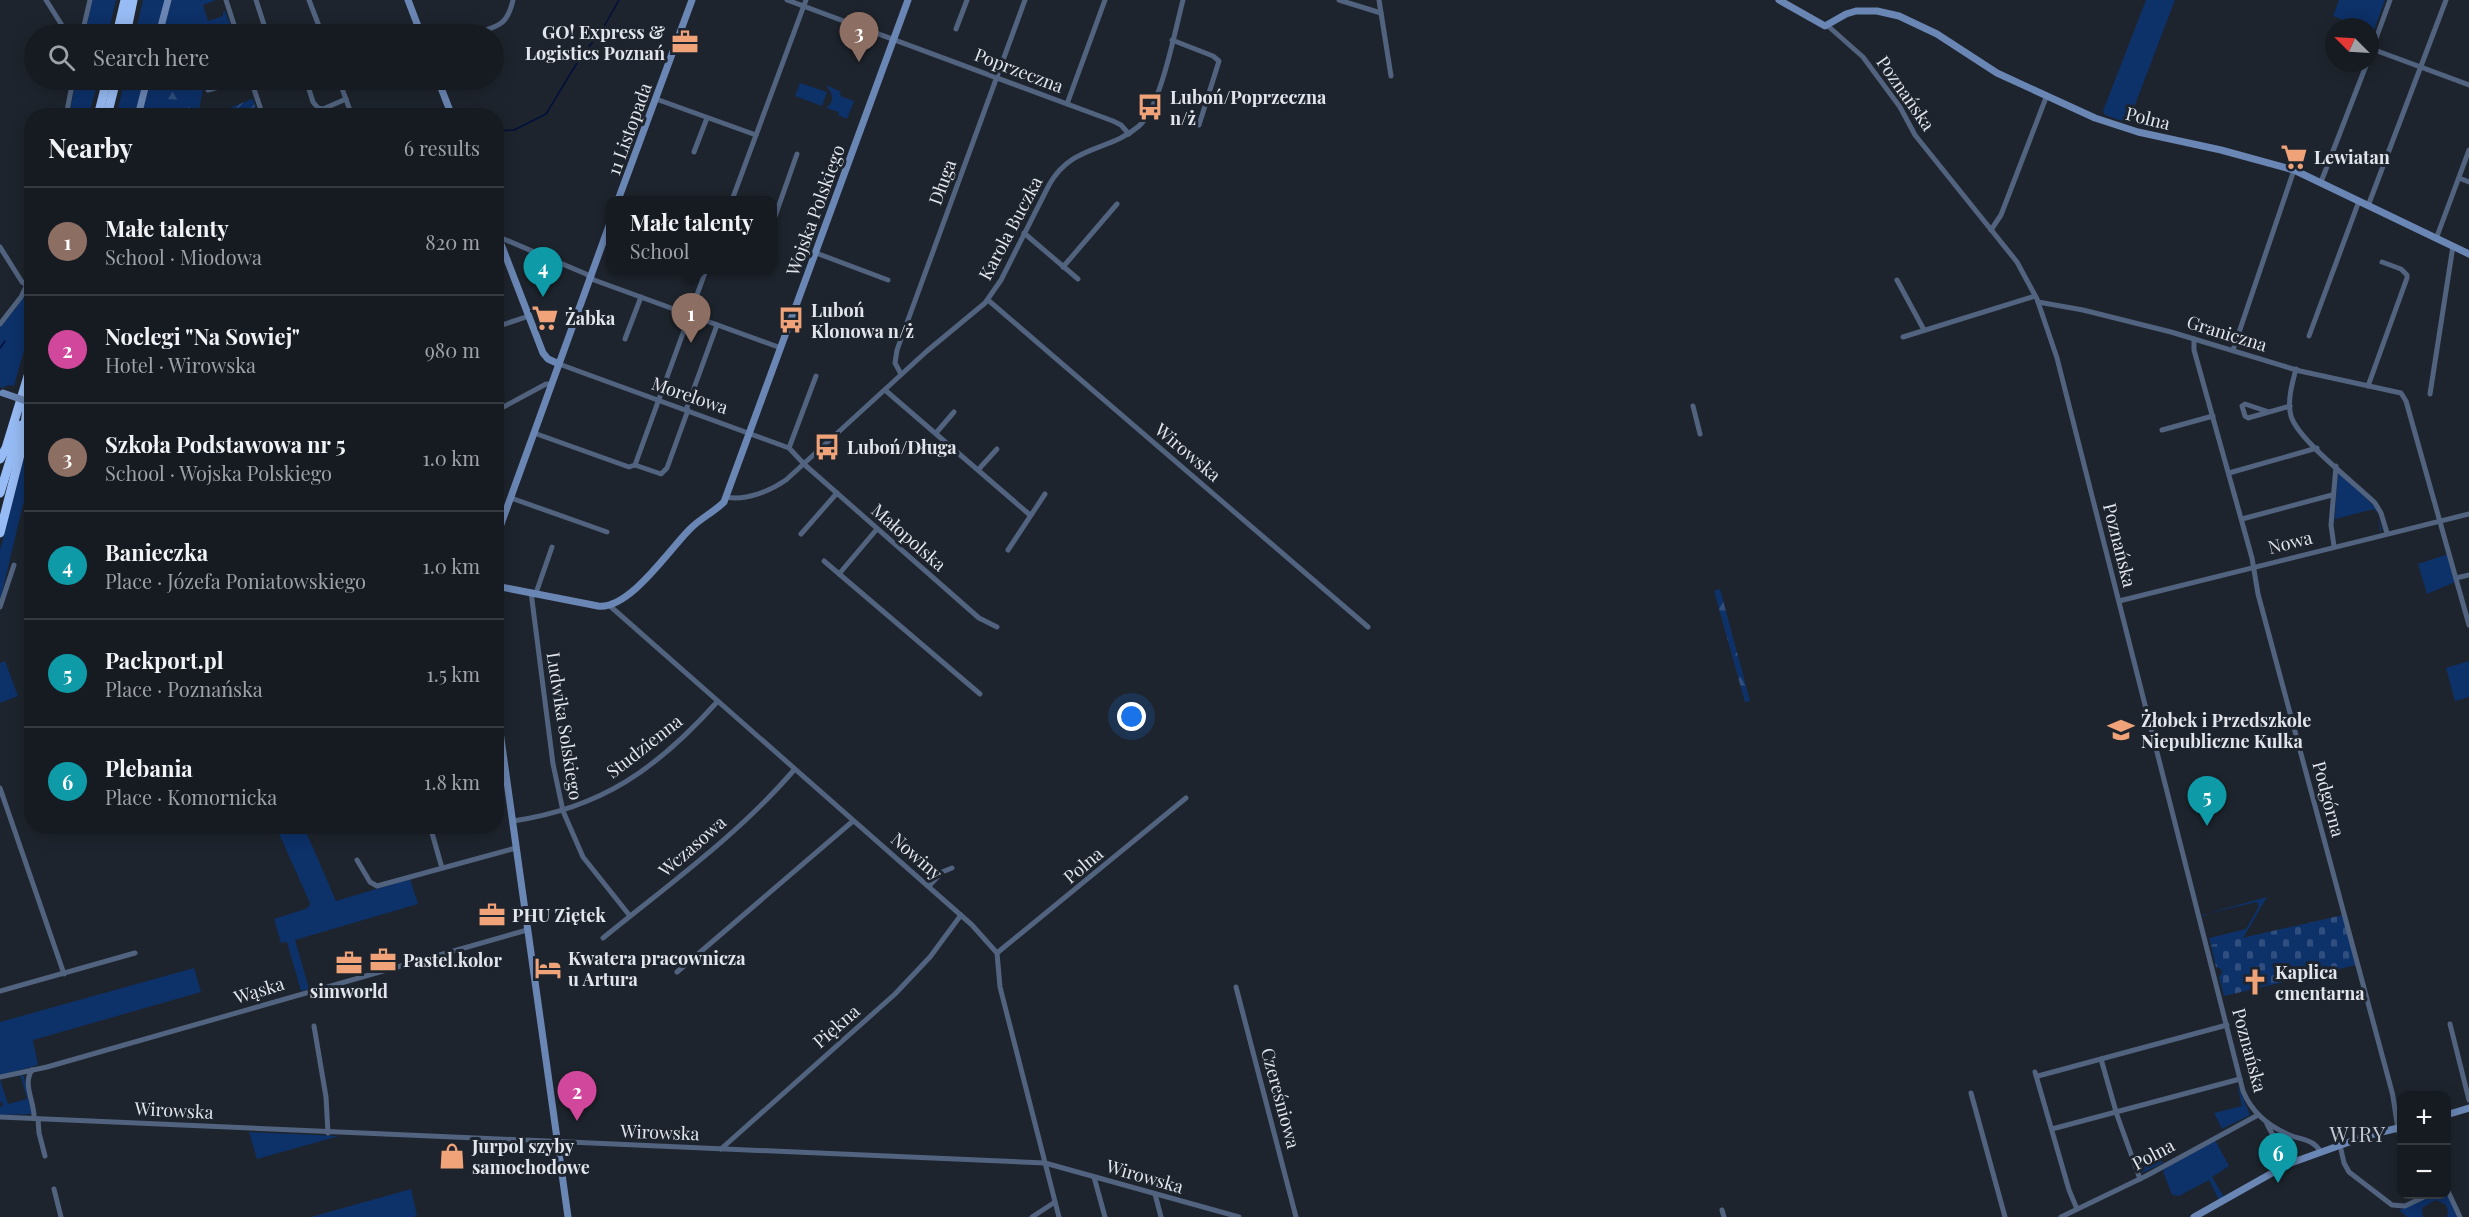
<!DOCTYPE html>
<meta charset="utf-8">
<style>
body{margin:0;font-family:"Playfair Display",serif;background:#1f242a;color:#f1f3f6}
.controls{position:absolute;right:18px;bottom:18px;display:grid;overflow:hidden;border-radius:12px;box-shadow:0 3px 15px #0003}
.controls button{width:54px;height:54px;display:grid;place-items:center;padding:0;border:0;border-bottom:2px solid #353940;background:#161b22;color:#f1f3f6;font:30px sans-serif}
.compass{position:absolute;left:2325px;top:18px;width:54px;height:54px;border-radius:50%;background:#161b22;box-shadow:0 3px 15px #0003;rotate:294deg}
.you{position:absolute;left:1132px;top:717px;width:21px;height:21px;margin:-15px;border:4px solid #fff;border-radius:50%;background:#1a73e8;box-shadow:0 0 0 9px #1a73e833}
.badge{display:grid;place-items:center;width:39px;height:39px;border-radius:50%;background:#f0a378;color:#fff;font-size:20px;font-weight:700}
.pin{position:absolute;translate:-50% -50px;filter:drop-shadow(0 2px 3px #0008)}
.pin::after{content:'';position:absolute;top:32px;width:21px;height:18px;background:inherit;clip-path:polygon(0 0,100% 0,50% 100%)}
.popup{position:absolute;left:606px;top:196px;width:171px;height:78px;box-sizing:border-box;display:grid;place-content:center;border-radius:12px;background:#161b22;filter:drop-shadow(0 2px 4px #0005);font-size:20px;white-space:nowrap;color:#9ea1a5}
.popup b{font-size:22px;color:#f1f3f6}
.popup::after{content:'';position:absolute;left:50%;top:100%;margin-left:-12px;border:12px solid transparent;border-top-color:#161b22}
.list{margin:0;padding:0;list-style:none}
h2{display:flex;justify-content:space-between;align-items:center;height:78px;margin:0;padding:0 24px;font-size:26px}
h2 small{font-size:20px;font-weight:400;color:#9ea1a5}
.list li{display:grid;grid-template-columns:39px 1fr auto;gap:18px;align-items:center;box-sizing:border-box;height:108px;padding:0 24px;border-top:2px solid #353940}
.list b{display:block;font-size:22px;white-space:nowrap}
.list p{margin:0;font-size:20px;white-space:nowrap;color:#9ea1a5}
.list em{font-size:20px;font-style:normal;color:#9ea1a5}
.icon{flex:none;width:33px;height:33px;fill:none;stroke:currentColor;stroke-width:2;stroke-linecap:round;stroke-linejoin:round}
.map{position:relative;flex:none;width:2469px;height:1217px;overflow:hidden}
.search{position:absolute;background:#161b22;box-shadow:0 3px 15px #0003;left:24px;top:24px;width:480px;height:66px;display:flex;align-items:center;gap:15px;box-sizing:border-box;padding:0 21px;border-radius:33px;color:#9ea1a5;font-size:22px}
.panel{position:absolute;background:#161b22;box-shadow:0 3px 15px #0003;left:24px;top:108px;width:480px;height:726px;border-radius:24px}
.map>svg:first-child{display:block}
.grass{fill:#0d3169}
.forest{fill:url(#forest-firs)}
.cemetery{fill:url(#cemetery-stones)}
.garden{fill:url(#garden-furrows)}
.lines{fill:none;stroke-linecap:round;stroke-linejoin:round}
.stream{stroke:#00103c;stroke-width:1.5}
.street{stroke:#51637f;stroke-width:5}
.secondary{stroke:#6a86b4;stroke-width:7}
.highway{stroke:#97bbf4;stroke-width:9}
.secondary-bridge{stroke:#6a86b4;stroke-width:7}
.labels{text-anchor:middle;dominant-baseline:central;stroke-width:6;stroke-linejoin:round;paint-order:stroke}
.poi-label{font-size:18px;font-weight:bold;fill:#e2e6ec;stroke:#1e242d;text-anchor:start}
.street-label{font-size:18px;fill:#e2e6ec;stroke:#1e242d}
.quarter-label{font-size:21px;letter-spacing:1.5px;fill:#c1c8d4;stroke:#1e242d}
</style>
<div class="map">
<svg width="2469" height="1217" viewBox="0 0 2469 1217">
<defs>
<pattern id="forest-firs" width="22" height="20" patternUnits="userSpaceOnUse" patternTransform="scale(1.5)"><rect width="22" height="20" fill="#0d3169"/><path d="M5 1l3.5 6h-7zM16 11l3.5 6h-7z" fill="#304f7f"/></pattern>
<pattern id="cemetery-stones" width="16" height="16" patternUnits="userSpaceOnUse" patternTransform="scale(1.5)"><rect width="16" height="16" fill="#0d3169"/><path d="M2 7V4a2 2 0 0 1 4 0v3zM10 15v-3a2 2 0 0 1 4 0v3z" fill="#304f7f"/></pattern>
<pattern id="garden-furrows" width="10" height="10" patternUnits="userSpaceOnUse" patternTransform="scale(1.5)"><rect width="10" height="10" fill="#0d3169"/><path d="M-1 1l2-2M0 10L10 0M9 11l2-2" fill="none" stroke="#304f7f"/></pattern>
</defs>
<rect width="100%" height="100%" fill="#1e242d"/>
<g class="grass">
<polygon points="92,0 116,0 108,34 85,34"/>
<polygon points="143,0 166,0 157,34 135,34"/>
<polygon points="172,0 216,0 203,5 208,21 223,16 223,12 225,11 234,34 230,34 228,28 216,34 162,34"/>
<polygon points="2146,0 2175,0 2128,123 2105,115 2103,111"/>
<polygon points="2339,0 2385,0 2373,33 2370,32 2370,27 2359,27 2333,16"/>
<polygon points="76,80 98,80 89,115 69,116"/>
<polygon points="125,80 145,80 135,115 116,116"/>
<polygon points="151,80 169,80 172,87 167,90 168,95 196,104 200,100 196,91 199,80 203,80 204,82 205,80 198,115 141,116"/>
<polygon points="800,83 827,92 822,106 795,96"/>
<path d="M 826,85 L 841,92 L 840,96 L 854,101 L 847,119 L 838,115 L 839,112 L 826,108 C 837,100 831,92 826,85 Z"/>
<polygon points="31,281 31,326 14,386 8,385 3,388 0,387 0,327 16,308"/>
<polygon points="31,429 31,471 0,601 0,550"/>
<polygon points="2340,473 2375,507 2382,530 2380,531 2378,515 2374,509 2335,519 2334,527 2338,474"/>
<polygon points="2448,554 2455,582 2427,594 2418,564"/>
<polygon points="5,661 18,696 0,703 0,663"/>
<polygon points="2469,661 2469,697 2455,701 2446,668"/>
<polygon points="276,827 304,827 336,901 410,879 418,904 295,940 309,989 301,991 287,942 281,943 274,919 308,908 310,903"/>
<polygon points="2267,897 2243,938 2211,945 2209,938 2246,929 2259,906 2257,902 2206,914 2206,916 2202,915"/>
<polygon points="194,968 201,992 33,1040 38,1065 0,1076 0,1022"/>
<polygon points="16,1074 24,1076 32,1114 0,1115 0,1107 3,1106 2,1102 0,1102 0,1079 8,1104 27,1099 21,1077"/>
<polygon points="2237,1084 2250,1115 2222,1129 2214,1113 2242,1106"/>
<polygon points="249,1132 339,1136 257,1159"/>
<polygon points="2215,1140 2229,1166 2212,1177 2224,1197 2219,1200 2209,1180 2179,1196 2172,1195 2163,1171 2164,1169"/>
<polygon points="2156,1150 2163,1163 2142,1173 2135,1156"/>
<polygon points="411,1189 417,1216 413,1217 311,1217"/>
<polygon points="2447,1191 2457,1217 2447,1217 2448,1211 2446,1205 2436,1200 2422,1208 2423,1217 2407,1217 2399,1210 2433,1195 2446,1194"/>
</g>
<g class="forest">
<polygon points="169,80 199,80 196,91 200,100 200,104 196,104 194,113 187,114 183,100 168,99 167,95 159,93 162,85 167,90 172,87"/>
<polygon points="1720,589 1750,701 1745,702 1714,591"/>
</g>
<polygon class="cemetery" points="2343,915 2356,965 2224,996 2219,977 2222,973 2221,969 2216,967 2211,945"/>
<polygon class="garden" points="253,99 258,115 212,115 252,99"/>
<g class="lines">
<g class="stream">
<polyline points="496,131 514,130 546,114 580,58 602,30 619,0"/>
<polyline points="0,348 5,341"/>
</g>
<g class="street">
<polyline points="46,0 63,27 70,34"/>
<polyline points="226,0 237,34"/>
<polyline points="256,0 267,34"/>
<polyline points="309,0 322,34"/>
<polyline points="787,0 1113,121 1121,125 1129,134"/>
<polyline points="1339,0 1381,13"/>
<polyline points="1379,0 1391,76"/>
<path d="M 1828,26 L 1863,57 L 1900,107 L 1915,135 L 2017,262 L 2037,299 L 2057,358 L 2243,1091 C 2252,1113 2269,1127 2292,1136 C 2303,1140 2314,1140 2320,1151"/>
<polyline points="956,29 967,0"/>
<polyline points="82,34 90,0"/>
<path d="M 474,34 C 497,26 507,27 513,0"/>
<polyline points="1172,40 1213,56 1219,61 1199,125"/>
<polyline points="2372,49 2469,85"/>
<polyline points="2370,55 2390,0"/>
<polyline points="251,80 263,116"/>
<polyline points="306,80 313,102 318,108 323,109 346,99"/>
<polyline points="339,80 352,116"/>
<polyline points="341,85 355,80"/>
<polyline points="208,90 244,80"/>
<polyline points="656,99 756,135"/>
<polyline points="1067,104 1105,0"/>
<polyline points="66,116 73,80"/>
<polyline points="694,152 707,118"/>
<polyline points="2459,178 2469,182"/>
<polyline points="2321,182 2367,63"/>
<polyline points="732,200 806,0"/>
<polyline points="2368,206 2446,0"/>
<polyline points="772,225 797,154"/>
<polyline points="1991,230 2001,215 2047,95"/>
<polyline points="1024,233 1078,279"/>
<polyline points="499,237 586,274 594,280 781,348"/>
<polyline points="2436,239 2469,150"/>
<polyline points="0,247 22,282 27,285"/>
<polyline points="816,253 888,280"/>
<polyline points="1063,267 1117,204"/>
<polyline points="1897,280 1924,330"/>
<polyline points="988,300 1368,627"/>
<polyline points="2038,302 2083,310 2171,332 2300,371 2401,393 2406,401 2469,625"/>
<polyline points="0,324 21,297 32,274"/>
<polyline points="496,327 529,316"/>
<polyline points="2309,336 2359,201"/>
<polyline points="1903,337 2035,296"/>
<polyline points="625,339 641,297"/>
<path d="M 2194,339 L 2194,350 L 2252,558 L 2258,594 L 2392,1092 C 2395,1103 2397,1135 2402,1141"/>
<polyline points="2233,350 2294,170"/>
<polyline points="559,364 789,448 805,465 979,618 997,627"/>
<path d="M 2296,369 C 2292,384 2287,401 2291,416 C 2298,440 2356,484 2375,503 L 2381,513 L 2387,533"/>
<polyline points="901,374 895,363 897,350 1025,0"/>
<polyline points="2368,386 2407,278 2407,275 2401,269 2382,262"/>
<polyline points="885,390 1030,515"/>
<polyline points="2430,394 2453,246"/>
<polyline points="1693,406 1700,434"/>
<polyline points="686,410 717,325"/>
<polyline points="496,411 546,384 551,384"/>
<polyline points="2269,412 2245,404 2242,406 2245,416 2248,418 2290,406"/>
<polyline points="2162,430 2213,416"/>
<polyline points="534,433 629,467 635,465 661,474 667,468 688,410"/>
<polyline points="936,433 954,412"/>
<polyline points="789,448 816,376"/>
<polyline points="635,465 706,270"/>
<polyline points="978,470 997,449"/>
<polyline points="2229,473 2317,448"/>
<path d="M 726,497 C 746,501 770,491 786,480 L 927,351 L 985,303 L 1001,280 L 1049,185 C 1072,144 1109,152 1139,126 C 1161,107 1175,30 1183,0"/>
<polyline points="511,498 607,532"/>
<polyline points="2242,519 2332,495"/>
<polyline points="801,534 837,493"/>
<polyline points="2334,546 2331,525 2336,466"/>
<polyline points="1008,550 1045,494"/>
<polyline points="824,561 980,694"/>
<polyline points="839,574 877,529"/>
<polyline points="2456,578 2469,575"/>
<polyline points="531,592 553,764 563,811 583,857 630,916"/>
<polyline points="536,593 552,547"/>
<polyline points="2119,601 2469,514"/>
<polyline points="610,606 972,925 997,953 1000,987 1059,1217"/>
<polyline points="0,607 14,565"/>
<polyline points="0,788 64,974"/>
<path d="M 513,821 C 602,808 658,768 717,702"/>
<polyline points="430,826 442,868"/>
<polyline points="357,860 370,882 377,886 516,848"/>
<polyline points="929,886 942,872 952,868"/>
<path d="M 603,938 C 668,885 739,834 794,770"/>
<polyline points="997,953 1186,798"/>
<polyline points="677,972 853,821"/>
<polyline points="1236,987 1296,1217"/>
<polyline points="0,991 135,953"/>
<polyline points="2450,1024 2469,1100"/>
<polyline points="314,1026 326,1097 328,1133"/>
<polyline points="2101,1059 2117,1115 2140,1179"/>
<path d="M 32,1070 C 22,1084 35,1103 34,1118"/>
<polyline points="2035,1072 2069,1190 2077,1209"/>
<polyline points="2038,1076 2227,1025"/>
<polyline points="0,1077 47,1067 527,930"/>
<polyline points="1971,1093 2005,1217"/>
<polyline points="0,1117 1045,1163 1239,1217"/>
<polyline points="38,1119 39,1133 45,1156"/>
<polyline points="2267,1124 2288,1164"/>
<polyline points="2052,1129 2240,1079"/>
<polyline points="2340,1145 2344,1163 2349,1172 2392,1205 2405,1206 2430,1194"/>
<polyline points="721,1149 895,994 930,957 961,915"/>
<polyline points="1094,1177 1105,1217"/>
<polyline points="2446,1187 2460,1217"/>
<polyline points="54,1189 61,1217"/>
<polyline points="1155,1194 1161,1217"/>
<polyline points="1722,1210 1724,1217"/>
<polyline points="1032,1217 1055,1202"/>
<polyline points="2061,1217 2146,1176 2258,1115"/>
</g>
<g class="secondary">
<polyline points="408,0 421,34"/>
<polyline points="1779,0 1825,26 1846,14 1856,11 1877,11 1899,16 1937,34 1997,73 2095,118 2138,132 2221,150 2294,170 2469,254"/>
<polyline points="159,34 168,0"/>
<polyline points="438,80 452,116"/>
<polyline points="138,116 147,80"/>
<polyline points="618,200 692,0"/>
<polyline points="496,231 543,353 548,359 559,364"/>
<polyline points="496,538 610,223"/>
<path d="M 496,586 L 598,606 C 630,610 670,548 691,528 C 701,518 714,512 724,502 L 908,0"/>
<polyline points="496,703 568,1217"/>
<polyline points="2446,1115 2469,1108"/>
<polyline points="2194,1217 2288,1164 2366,1136 2402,1127"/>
</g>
<g class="highway">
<polyline points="117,34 125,0"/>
<polyline points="126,34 133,0"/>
<polyline points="98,116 107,80"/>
<polyline points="107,116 116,80"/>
<polyline points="26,409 32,392"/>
<polyline points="0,459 6,448 32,363"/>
<polyline points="0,493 21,425"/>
<polyline points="0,533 23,443 27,407"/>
</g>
<polyline class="secondary-bridge" points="3,393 32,403"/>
</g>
<defs>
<g id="office-bare" transform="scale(2.07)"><path d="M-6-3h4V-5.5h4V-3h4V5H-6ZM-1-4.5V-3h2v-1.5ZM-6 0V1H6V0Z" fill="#f0a378" stroke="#1e242d" stroke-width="2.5" paint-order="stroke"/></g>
<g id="bus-bare" transform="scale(2.07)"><path d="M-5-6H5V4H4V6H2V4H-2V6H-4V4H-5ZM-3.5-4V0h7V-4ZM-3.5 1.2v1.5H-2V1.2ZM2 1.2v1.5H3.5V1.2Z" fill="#f0a378" stroke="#1e242d" stroke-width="2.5" paint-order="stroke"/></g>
<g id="supermarket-bare" transform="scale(2.07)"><path d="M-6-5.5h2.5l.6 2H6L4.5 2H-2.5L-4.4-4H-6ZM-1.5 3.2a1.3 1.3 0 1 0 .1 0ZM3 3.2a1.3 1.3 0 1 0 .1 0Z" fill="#f0a378" stroke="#1e242d" stroke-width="2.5" paint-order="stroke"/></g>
<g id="school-bare" transform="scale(2.07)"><path d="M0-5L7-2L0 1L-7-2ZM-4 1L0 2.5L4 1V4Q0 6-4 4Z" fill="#f0a378" stroke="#1e242d" stroke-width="2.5" paint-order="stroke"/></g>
<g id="hotel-bare" transform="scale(2.07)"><path d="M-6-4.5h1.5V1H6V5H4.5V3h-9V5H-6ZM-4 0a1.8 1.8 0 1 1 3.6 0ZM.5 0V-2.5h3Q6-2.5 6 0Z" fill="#f0a378" stroke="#1e242d" stroke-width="2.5" paint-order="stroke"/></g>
<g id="church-bare" transform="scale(2.07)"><path d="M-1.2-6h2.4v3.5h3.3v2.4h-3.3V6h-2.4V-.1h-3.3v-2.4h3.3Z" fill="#f0a378" stroke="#1e242d" stroke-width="2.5" paint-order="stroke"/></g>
<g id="shop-bare" transform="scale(2.07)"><path d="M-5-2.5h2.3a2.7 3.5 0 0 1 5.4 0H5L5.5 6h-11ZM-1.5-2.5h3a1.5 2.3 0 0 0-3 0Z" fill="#f0a378" stroke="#1e242d" stroke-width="2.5" paint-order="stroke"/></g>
</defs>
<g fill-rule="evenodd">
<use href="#office-bare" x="685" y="42"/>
<use href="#bus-bare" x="1150" y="107"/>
<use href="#supermarket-bare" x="2294" y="157"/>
<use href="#supermarket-bare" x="545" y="318"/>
<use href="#bus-bare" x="791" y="320"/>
<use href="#bus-bare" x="827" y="447"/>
<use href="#school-bare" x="2121" y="730"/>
<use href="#office-bare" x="492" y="915"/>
<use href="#office-bare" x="383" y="960"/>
<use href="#office-bare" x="349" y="963"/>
<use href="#hotel-bare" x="548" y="968"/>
<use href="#church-bare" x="2255" y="982"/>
<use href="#shop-bare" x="452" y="1156"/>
</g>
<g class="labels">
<g class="poi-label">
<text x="665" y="32" text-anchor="end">GO! Express &amp;<tspan x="665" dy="21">Logistics Poznań</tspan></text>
<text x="1170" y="97">Luboń/Poprzeczna<tspan x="1170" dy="21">n/ż</tspan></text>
<text x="2314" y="157">Lewiatan</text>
<text x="811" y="310">Luboń<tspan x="811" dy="21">Klonowa n/ż</tspan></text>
<text x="565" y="318">Żabka</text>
<text x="847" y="447">Luboń/Długa</text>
<text x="2141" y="720">Żłobek i Przedszkole<tspan x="2141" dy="21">Niepubliczne Kulka</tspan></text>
<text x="512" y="915">PHU Ziętek</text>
<text x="568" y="958">Kwatera pracownicza<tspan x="568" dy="21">u Artura</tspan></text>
<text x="403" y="960">Pastel.kolor</text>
<text x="2275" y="972">Kaplica<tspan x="2275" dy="21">cmentarna</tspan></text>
<text x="349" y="991" text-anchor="middle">simworld</text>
<text x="472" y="1146">Jurpol szyby<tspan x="472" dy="21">samochodowe</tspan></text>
</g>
<g class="street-label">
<text transform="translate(1019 70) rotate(21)">Poprzeczna</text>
<text transform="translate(1906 93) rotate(55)">Poznańska</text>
<text transform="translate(2148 118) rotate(14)">Polna</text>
<text transform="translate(629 129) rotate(-70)">11 Listopada</text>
<text transform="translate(942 182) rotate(-70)">Długa</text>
<text transform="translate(815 210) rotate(-70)">Wojska Polskiego</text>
<text transform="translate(1010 228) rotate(-62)">Karola Buczka</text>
<text transform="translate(2227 333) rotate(17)">Graniczna</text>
<text transform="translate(690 395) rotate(19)">Morelowa</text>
<text transform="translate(1188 452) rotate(40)">Wirowska</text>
<text transform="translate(909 537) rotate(41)">Małopolska</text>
<text transform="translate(2290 542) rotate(-14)">Nowa</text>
<text transform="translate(2120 545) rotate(76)">Poznańska</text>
<text transform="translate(565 726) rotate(81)">Ludwika Solskiego</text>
<text transform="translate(644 746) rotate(-38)">Studzienna</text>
<text transform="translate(2329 799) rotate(75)">Podgórna</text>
<text transform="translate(692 846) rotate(-41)">Wczasowa</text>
<text transform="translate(917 856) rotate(41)">Nowiny</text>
<text transform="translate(1083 865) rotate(-40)">Polna</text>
<text transform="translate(259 990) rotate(-17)">Wąska</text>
<text transform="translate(836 1026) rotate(-41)">Piękna</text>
<text transform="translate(2250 1050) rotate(75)">Poznańska</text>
<text transform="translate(1281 1098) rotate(75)">Czereśniowa</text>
<text transform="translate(174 1110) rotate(3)">Wirowska</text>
<text transform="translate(660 1132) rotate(2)">Wirowska</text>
<text transform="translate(2153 1154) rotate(-28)">Polna</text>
<text transform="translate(1145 1176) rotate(16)">Wirowska</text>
</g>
<g class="quarter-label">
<text x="2358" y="1133">WIRY</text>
</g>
</g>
</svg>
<div class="controls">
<button>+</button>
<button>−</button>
</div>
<svg class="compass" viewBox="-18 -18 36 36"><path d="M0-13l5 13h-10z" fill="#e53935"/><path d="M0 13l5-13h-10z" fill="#9ea1a5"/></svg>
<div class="you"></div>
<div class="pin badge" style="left:691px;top:343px;background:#8d6e63">1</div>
<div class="popup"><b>Małe talenty</b>School</div>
<div class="pin badge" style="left:577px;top:1121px;background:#d1479c">2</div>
<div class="pin badge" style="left:859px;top:62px;background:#8d6e63">3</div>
<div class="pin badge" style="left:543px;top:297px;background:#0f9aa8">4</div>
<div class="pin badge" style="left:2207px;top:826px;background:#0f9aa8">5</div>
<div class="pin badge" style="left:2278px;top:1183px;background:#0f9aa8">6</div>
<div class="search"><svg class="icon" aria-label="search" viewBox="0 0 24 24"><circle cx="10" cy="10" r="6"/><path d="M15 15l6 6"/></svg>Search here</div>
<section class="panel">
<h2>Nearby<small>6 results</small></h2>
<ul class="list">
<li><span class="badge" style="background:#8d6e63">1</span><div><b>Małe talenty</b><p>School · Miodowa</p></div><em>820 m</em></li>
<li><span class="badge" style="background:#d1479c">2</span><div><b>Noclegi &quot;Na Sowiej&quot;</b><p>Hotel · Wirowska</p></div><em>980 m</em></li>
<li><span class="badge" style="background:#8d6e63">3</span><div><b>Szkoła Podstawowa nr 5</b><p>School · Wojska Polskiego</p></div><em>1.0 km</em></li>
<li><span class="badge" style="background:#0f9aa8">4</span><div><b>Banieczka</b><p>Place · Józefa Poniatowskiego</p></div><em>1.0 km</em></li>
<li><span class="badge" style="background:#0f9aa8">5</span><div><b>Packport.pl</b><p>Place · Poznańska</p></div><em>1.5 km</em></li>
<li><span class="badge" style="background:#0f9aa8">6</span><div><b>Plebania</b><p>Place · Komornicka</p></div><em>1.8 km</em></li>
</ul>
</section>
</div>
